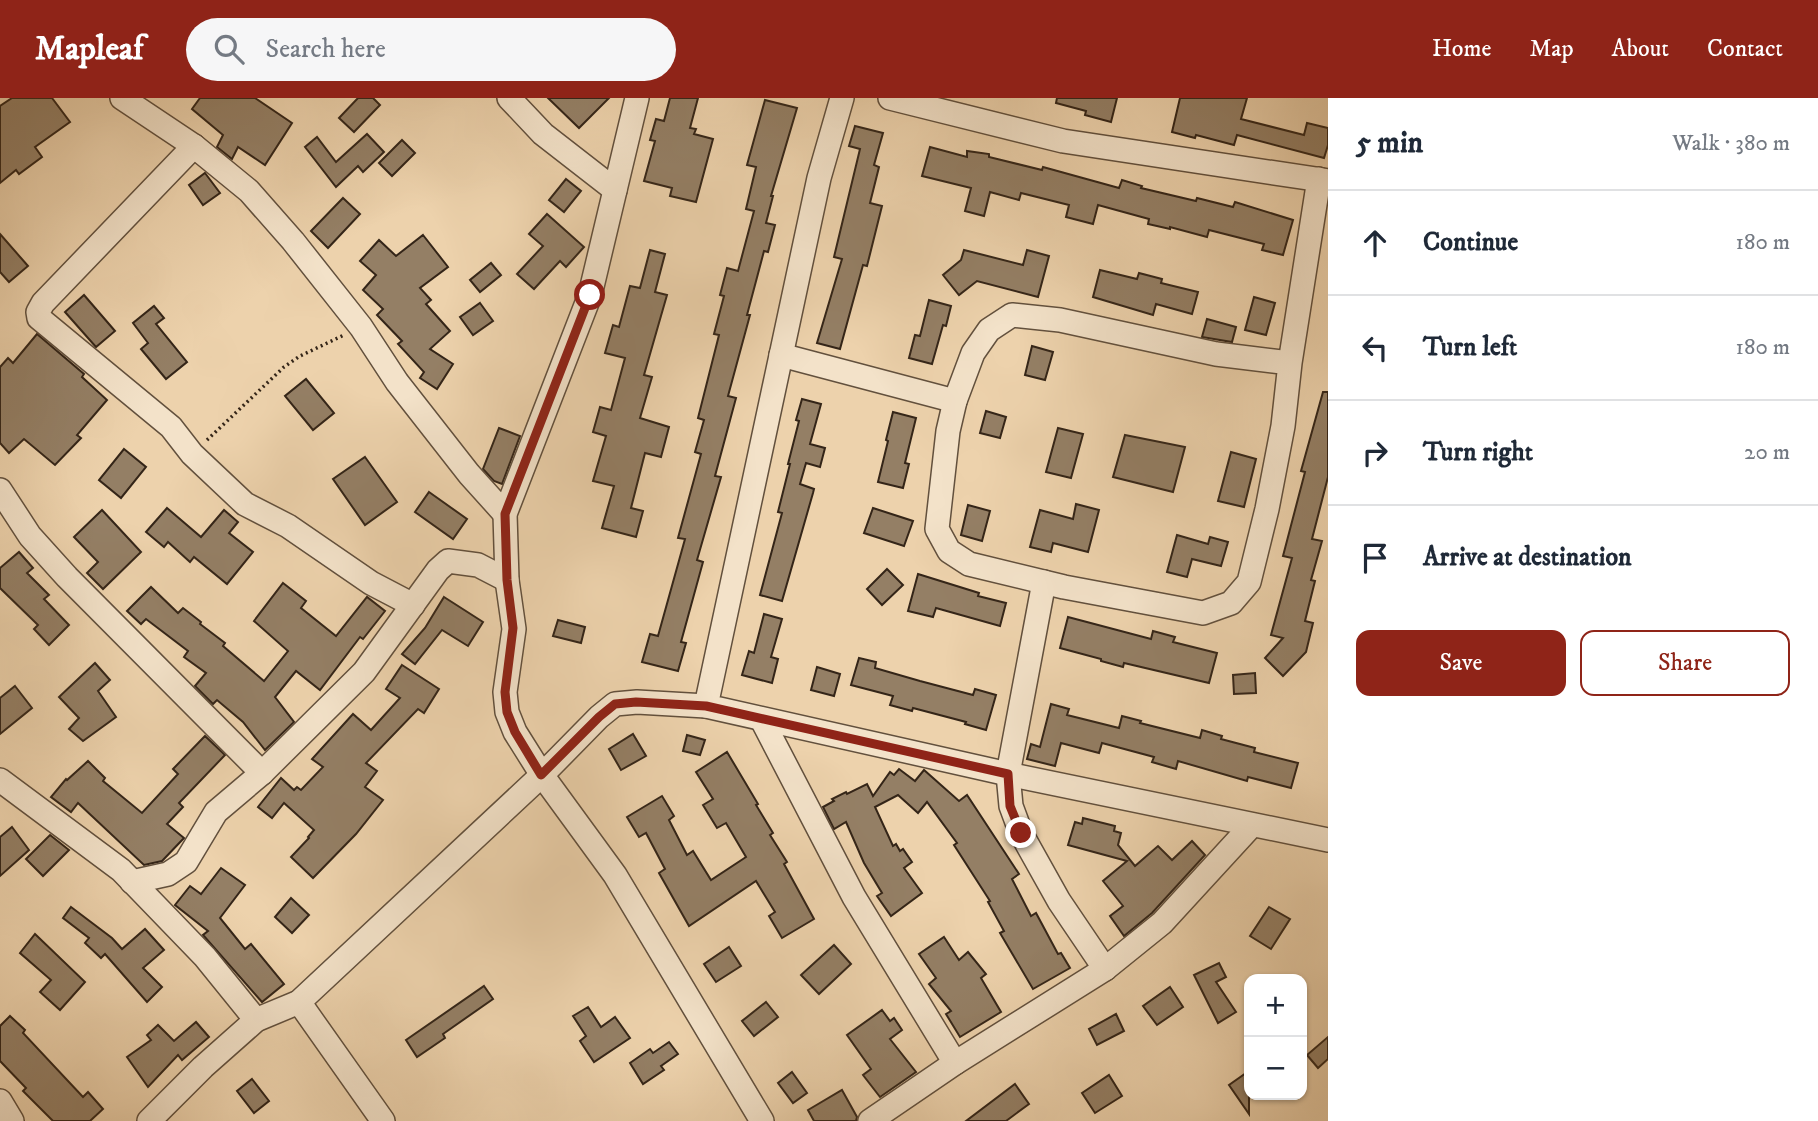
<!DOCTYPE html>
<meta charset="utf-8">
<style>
body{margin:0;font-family:"IM FELL DW Pica",serif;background:#f6f6f7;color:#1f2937}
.controls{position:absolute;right:21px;bottom:21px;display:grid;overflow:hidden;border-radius:14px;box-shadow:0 2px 5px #0004}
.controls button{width:63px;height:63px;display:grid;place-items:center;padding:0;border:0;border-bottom:2px solid #e0e1e3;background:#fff;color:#1f2937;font:35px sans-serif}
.stop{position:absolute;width:21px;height:21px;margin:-16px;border:5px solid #8f2418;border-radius:50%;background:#fff}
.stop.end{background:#8f2418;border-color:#fff;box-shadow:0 2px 7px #0008}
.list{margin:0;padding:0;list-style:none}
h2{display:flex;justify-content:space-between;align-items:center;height:91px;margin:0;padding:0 28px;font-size:30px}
h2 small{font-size:23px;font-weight:400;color:#747a83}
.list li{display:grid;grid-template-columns:46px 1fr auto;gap:21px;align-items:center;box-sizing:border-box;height:105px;padding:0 28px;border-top:2px solid #e0e1e3}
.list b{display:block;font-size:26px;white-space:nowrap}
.list em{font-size:23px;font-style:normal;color:#747a83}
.actions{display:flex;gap:14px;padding:21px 28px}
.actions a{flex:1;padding:16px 0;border:2px solid #8f2418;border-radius:14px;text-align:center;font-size:24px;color:#8f2418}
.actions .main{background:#8f2418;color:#fff}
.icon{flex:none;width:38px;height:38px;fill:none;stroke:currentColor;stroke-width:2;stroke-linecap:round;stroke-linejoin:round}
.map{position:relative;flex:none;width:1328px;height:1023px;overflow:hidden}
header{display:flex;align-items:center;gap:42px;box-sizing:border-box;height:98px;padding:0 35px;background:#8f2418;color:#fff}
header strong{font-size:33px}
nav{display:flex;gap:38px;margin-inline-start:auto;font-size:24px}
.search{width:490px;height:63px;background:#f6f6f7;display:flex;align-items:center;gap:18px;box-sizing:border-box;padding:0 24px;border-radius:38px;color:#747a83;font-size:26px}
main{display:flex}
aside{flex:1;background:#fff}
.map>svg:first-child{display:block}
.building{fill:#947f65;stroke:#342518;stroke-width:2}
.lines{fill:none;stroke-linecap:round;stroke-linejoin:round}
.minor-casing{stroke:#62503d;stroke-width:26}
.path{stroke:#342518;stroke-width:3.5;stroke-dasharray:2 3.5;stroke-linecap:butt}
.minor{stroke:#f3e2c9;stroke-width:23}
.route{stroke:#8f2418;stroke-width:9}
</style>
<header>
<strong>Mapleaf</strong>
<div class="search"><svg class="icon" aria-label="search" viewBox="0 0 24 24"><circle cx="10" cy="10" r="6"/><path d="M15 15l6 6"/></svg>Search here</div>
<nav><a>Home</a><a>Map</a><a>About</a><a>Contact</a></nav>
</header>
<main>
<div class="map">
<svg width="1328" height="1023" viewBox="0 0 1328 1023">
<rect width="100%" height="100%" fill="#edd2ac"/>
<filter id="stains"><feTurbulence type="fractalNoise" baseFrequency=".00286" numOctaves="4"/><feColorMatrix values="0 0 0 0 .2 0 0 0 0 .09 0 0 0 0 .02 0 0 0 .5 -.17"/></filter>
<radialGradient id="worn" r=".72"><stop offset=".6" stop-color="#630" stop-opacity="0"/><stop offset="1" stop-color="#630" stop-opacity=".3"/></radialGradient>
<g class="building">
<polygon points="12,0 52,0 70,24 35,49 42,59 19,76 16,72 0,85 0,8"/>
<polygon points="200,0 255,0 292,25 265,67 238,49 232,61 217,49 223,37 192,11"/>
<polygon points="358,0 373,0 380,7 354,34 339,20"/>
<polygon points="548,0 609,0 579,30"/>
<polygon points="670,0 698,0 690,30 696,31 694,36 713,41 696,104 670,98 672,90 644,83 655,43 650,42 656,21 664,23"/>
<polygon points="1057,0 1117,0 1111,24 1085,17 1086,13 1056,5"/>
<polygon points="1180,0 1247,0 1241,21 1304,37 1307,25 1328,30 1328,47 1324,60 1237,37 1234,47 1196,37 1195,40 1172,34"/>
<polygon points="765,2 797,10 771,98 773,98 766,125 775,127 768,154 764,153 747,217 750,217 728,298 736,300 715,378 721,379 697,462 703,464 681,544 686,545 678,573 642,564 650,536 658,538 685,441 678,440 701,356 695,354 704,322 698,320 719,237 714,236 724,198 720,197 727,170 738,173 754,113 746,111 756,69 747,67"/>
<polygon points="855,28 883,35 874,67 879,69 870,105 882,108 867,168 863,167 840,251 817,245 842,161 834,159 860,51 849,48"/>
<polygon points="367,36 384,54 363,74 358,68 336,89 305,49 317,39 336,64"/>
<polygon points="402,42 415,55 392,78 379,65"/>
<polygon points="930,49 967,59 967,53 989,56 989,59 1042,72 1043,69 1119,90 1122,82 1142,88 1141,90 1196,103 1197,100 1233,109 1235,104 1293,122 1283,157 1262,152 1264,146 1209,132 1207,139 1170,129 1170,131 1148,126 1149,121 1098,107 1093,126 1066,119 1069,107 1021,95 1019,102 990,94 984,118 965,113 971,90 922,78"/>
<polygon points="205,75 220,95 203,107 189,87"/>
<polygon points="566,81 581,93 564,114 549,102"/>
<polygon points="343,100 360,116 328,150 311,133"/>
<polygon points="547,116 584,149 566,169 560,163 534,191 517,176 543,148 529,136"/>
<polygon points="0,136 28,168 9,184 0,174"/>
<polygon points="423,137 448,169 420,190 431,202 426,206 450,233 430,251 453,266 437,291 420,280 424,274 398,246 402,243 377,217 383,211 363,192 376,177 360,163 379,142 396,158"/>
<polygon points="650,152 665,156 655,194 667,197 644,277 652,279 640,320 669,329 661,359 645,355 631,410 643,413 636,439 602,430 614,388 593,383 606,338 593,334 600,309 611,312 625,260 605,255 613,227 619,229 630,188 640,190"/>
<polygon points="964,152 1023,167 1027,152 1049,158 1038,199 977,183 959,197 943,177 961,162"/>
<polygon points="491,165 501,177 480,194 470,182"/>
<polygon points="1100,172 1137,181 1139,175 1162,181 1161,185 1198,194 1192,216 1156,206 1153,217 1093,199"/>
<polygon points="84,197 115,233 96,249 65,214"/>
<polygon points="1254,199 1275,205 1266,237 1245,232"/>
<polygon points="929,202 951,208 946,228 943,227 932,266 909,260 915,237 920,238"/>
<polygon points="480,205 493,223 473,237 460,219"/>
<polygon points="154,208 164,220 156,226 187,264 166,281 141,251 148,245 133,225"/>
<polygon points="1207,221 1236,229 1232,244 1202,239"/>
<polygon points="37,236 84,276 82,279 107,302 77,337 81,340 55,367 24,341 9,355 0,345 0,269 8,260 13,265"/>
<polygon points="1032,248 1053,254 1045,282 1025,277"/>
<polygon points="306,281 334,315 313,332 285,298"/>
<polygon points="1323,294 1328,294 1328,379 1312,441 1322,443 1311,482 1315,483 1305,523 1313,525 1306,554 1283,578 1265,560 1283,540 1271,537 1292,460 1283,458 1305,374 1301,373"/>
<polygon points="802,301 821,306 810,346 825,350 820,369 806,365 800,386 814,391 813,395 782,503 760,497 782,415 778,414 790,366 788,366 799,323 796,322"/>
<polygon points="986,313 1006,319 1000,340 980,335"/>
<polygon points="893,314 916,320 905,365 909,366 903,390 878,384 888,343 886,342"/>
<polygon points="499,330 520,338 502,386 494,383 483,371"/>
<polygon points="1058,330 1083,336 1071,380 1046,374"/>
<polygon points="1125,337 1185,349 1173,394 1113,379"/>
<polygon points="124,351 146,369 121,400 99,382"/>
<polygon points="1231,354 1256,361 1244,409 1218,403"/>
<polygon points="365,359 397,404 365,427 333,381"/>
<polygon points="429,394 467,421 453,441 415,414"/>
<polygon points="1076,406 1099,412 1088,454 1053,445 1051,454 1030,449 1040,412 1073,421"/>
<polygon points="968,407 990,413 982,443 961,437"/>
<polygon points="167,410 201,439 224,412 238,424 229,435 253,454 227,486 194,459 190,464 168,444 164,449 146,434"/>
<polygon points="873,410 913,423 904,448 864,435"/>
<polygon points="102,412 141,454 103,491 87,475 98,464 74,439"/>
<polygon points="1177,437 1208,446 1210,439 1228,444 1221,468 1192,461 1187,479 1167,474"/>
<polygon points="19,454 33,470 27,475 49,497 44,501 69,527 49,547 34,531 38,527 0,490 0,470"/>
<polygon points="887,471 903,487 882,507 867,491"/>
<polygon points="918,476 979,495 978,498 1006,505 1000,528 936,510 933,519 908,513"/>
<polygon points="283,485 306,503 301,510 336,538 367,499 385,513 363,541 360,539 320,592 296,573 275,599 294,624 265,652 243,624 217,602 213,606 195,588 206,575 184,559 188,553 146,521 141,526 127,513 151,489 178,515 183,510 201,524 200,526 225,545 223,548 264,583 288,553 254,523"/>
<polygon points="444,499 483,524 468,548 442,532 415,566 402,556 425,530"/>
<polygon points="764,516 782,521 771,559 778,561 772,585 742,577 749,553 754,555"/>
<polygon points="1068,519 1151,541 1153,533 1175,539 1173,544 1217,555 1209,585 1124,565 1123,569 1101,563 1101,561 1060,550"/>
<polygon points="558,522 585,529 581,545 553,538"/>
<polygon points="859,560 876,564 875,570 920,583 973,597 975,591 996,597 986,632 965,626 966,624 913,610 912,613 890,607 893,598 851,587"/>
<polygon points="95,565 110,582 98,593 116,619 83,643 69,631 79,620 59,599"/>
<polygon points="402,567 439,591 424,615 418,611 366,665 377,673 365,689 383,702 356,736 313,780 291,759 309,740 308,739 314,732 284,705 272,720 258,709 281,680 294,692 297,689 301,692 323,669 312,661 353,616 371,632 400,600 386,591"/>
<polygon points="817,569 840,576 834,598 811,592"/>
<polygon points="1255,575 1256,595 1234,596 1233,577"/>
<polygon points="15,588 32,610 0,636 0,600"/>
<polygon points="1051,606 1069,611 1067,617 1119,630 1122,618 1141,623 1140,625 1200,640 1202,632 1222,638 1221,641 1255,650 1254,654 1298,665 1291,690 1248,679 1247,683 1178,663 1176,671 1152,664 1154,659 1102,645 1099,655 1061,645 1055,668 1027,661 1031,646 1040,649"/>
<polygon points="633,636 646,658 621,672 609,651"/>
<polygon points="687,637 705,642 700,657 683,653"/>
<polygon points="205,638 225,657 179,705 183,709 167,726 184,740 162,763 144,767 78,705 71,714 51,699 66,681 67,682 88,663 105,680 103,683 142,715 178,676 173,671"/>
<polygon points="727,654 758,706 756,707 773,735 770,737 787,764 784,766 814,821 782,840 769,818 775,814 756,783 689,828 659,775 665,771 646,735 639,739 627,719 662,698 674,718 669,722 687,757 693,753 711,782 746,759 726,725 717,730 703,707 713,701 696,674"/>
<polygon points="899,671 915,683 924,672 959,703 967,697 1019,776 1012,781 1031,818 1036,815 1058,856 1061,855 1070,870 1033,891 1000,835 1004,833 988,804 990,803 954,747 957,745 927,704 918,715 898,697 875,709 893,748 896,746 900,753 903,751 912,764 904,770 922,795 891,818 877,798 882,795 864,765 846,724 834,731 823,709 834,703 832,701 846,694 847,696 867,686 873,698 890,674 894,677"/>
<polygon points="1083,720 1115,728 1114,733 1121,735 1118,747 1135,768 1158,748 1172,762 1192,743 1205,757 1152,815 1124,838 1110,818 1123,808 1103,783 1127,763 1068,747 1075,724 1082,726"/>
<polygon points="12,729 29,752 0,778 0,739"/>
<polygon points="50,737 69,752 43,778 26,761"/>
<polygon points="221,770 245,787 220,820 245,851 251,846 284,886 262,904 203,837 208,833 175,807 190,788 201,796"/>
<polygon points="291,800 309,817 292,835 275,819"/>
<polygon points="71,809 112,840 122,851 145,831 164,852 143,870 162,889 147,904 105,856 101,860 85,845 89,840 63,820"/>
<polygon points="1269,809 1290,821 1271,851 1250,838"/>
<polygon points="35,836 85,884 60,912 40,894 51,882 20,855"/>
<polygon points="944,839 959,862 968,854 986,876 981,880 1001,914 960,939 946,916 951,913 929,886 936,880 919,856"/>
<polygon points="834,847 851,866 819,896 801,877"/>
<polygon points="729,849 741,868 716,884 704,866"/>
<polygon points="1219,865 1226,879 1216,884 1236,914 1218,925 1194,877"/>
<polygon points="484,888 493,901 443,936 445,940 417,959 406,942"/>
<polygon points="1170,889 1183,909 1157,927 1143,908"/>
<polygon points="766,904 778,919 754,938 742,923"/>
<polygon points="588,909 601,929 615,919 630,940 594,964 580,943 586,938 573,918"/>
<polygon points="882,912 890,923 894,920 902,932 890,941 916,974 880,999 863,977 871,971 847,937"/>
<polygon points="1116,916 1124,933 1097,947 1089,931"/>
<polygon points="10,918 25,932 23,935 83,999 88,994 103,1011 90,1023 53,1023 23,993 26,990 0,963 0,928"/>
<polygon points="196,924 209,939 182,962 178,957 148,989 127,959 151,942 147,937 158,927 174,943"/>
<polygon points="1328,939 1328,961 1318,970 1307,957"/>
<polygon points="669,944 678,956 661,968 664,972 643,986 630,965 650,951 653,955"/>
<polygon points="1249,973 1249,1016 1229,987"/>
<polygon points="792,974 807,995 793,1005 778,985"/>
<polygon points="1109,977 1122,998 1095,1015 1082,995"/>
<polygon points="252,981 269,1003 254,1015 237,993"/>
<polygon points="1015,986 1029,1006 1006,1023 966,1023"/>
<polygon points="842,992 857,1019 856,1023 814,1023 808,1012"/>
</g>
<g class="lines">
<g class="minor-casing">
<g id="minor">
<polyline points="122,0 194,48 249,93 293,143 361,229 397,284 469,376 505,416"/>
<polyline points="509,0 543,36 615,92"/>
<polyline points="637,0 590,197 505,416 507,482 514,531 505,594 507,614 515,634 542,677 615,777 762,1023"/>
<polyline points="842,0 819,80 706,608 1008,676 1328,742"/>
<polyline points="890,0 1063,43 1328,83"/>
<polyline points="194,48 43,205 38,214 39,220 171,329 192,356 245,406 288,428 371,485 413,507"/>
<polyline points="781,257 955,303"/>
<polyline points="1290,265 1216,256 1060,222 1012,217 989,232 973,255 955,303 948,333 937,431 949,453 969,466 1064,489 1203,515 1231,505 1249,484 1267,411 1283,328 1290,265 1319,81"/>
<polyline points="0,392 30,438 67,479 262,675"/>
<polyline points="1044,484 1008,676 1011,708 1021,735 1059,803 1105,871"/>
<polyline points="762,622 854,799 955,965"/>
<polyline points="0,682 121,772 205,859 256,922"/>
<polyline points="132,784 168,776 186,764 216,714 262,675 364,574 438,472 448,463 478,467 507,482"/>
<polyline points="299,904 383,1023"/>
<polyline points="0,1003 12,1023"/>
<polyline points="149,1023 203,969 256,922 299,904 542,677 599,619 615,606 637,604 706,608"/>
<polyline points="870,1023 955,965 1105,871 1162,825 1252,727"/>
</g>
</g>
<polyline class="path" points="207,342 284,269 300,258 344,237"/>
<use href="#minor" class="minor"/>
</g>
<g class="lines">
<polyline class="route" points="590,197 505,416 507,482 513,530 505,594 507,614 515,634 541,677 599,619 615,606 636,604 706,608 1008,676 1010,708 1021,735"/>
</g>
<rect width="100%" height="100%" filter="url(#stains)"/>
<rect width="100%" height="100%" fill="url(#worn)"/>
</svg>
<div class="controls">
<button>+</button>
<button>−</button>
</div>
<div class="stop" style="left:590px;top:197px"></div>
<div class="stop end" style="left:1021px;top:735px"></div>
</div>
<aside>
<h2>5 min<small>Walk · 380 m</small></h2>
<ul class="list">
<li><svg class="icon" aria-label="ahead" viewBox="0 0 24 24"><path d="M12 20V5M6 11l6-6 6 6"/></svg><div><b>Continue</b></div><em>180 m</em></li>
<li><svg class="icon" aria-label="left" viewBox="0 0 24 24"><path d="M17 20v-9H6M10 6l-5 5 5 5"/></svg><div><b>Turn left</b></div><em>180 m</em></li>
<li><svg class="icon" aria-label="right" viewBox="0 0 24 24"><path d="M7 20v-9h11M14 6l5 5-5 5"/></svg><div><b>Turn right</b></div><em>20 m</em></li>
<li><svg class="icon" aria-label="arrive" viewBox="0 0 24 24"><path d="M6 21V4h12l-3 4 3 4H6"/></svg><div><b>Arrive at destination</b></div></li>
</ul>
<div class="actions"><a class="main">Save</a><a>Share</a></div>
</aside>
</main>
